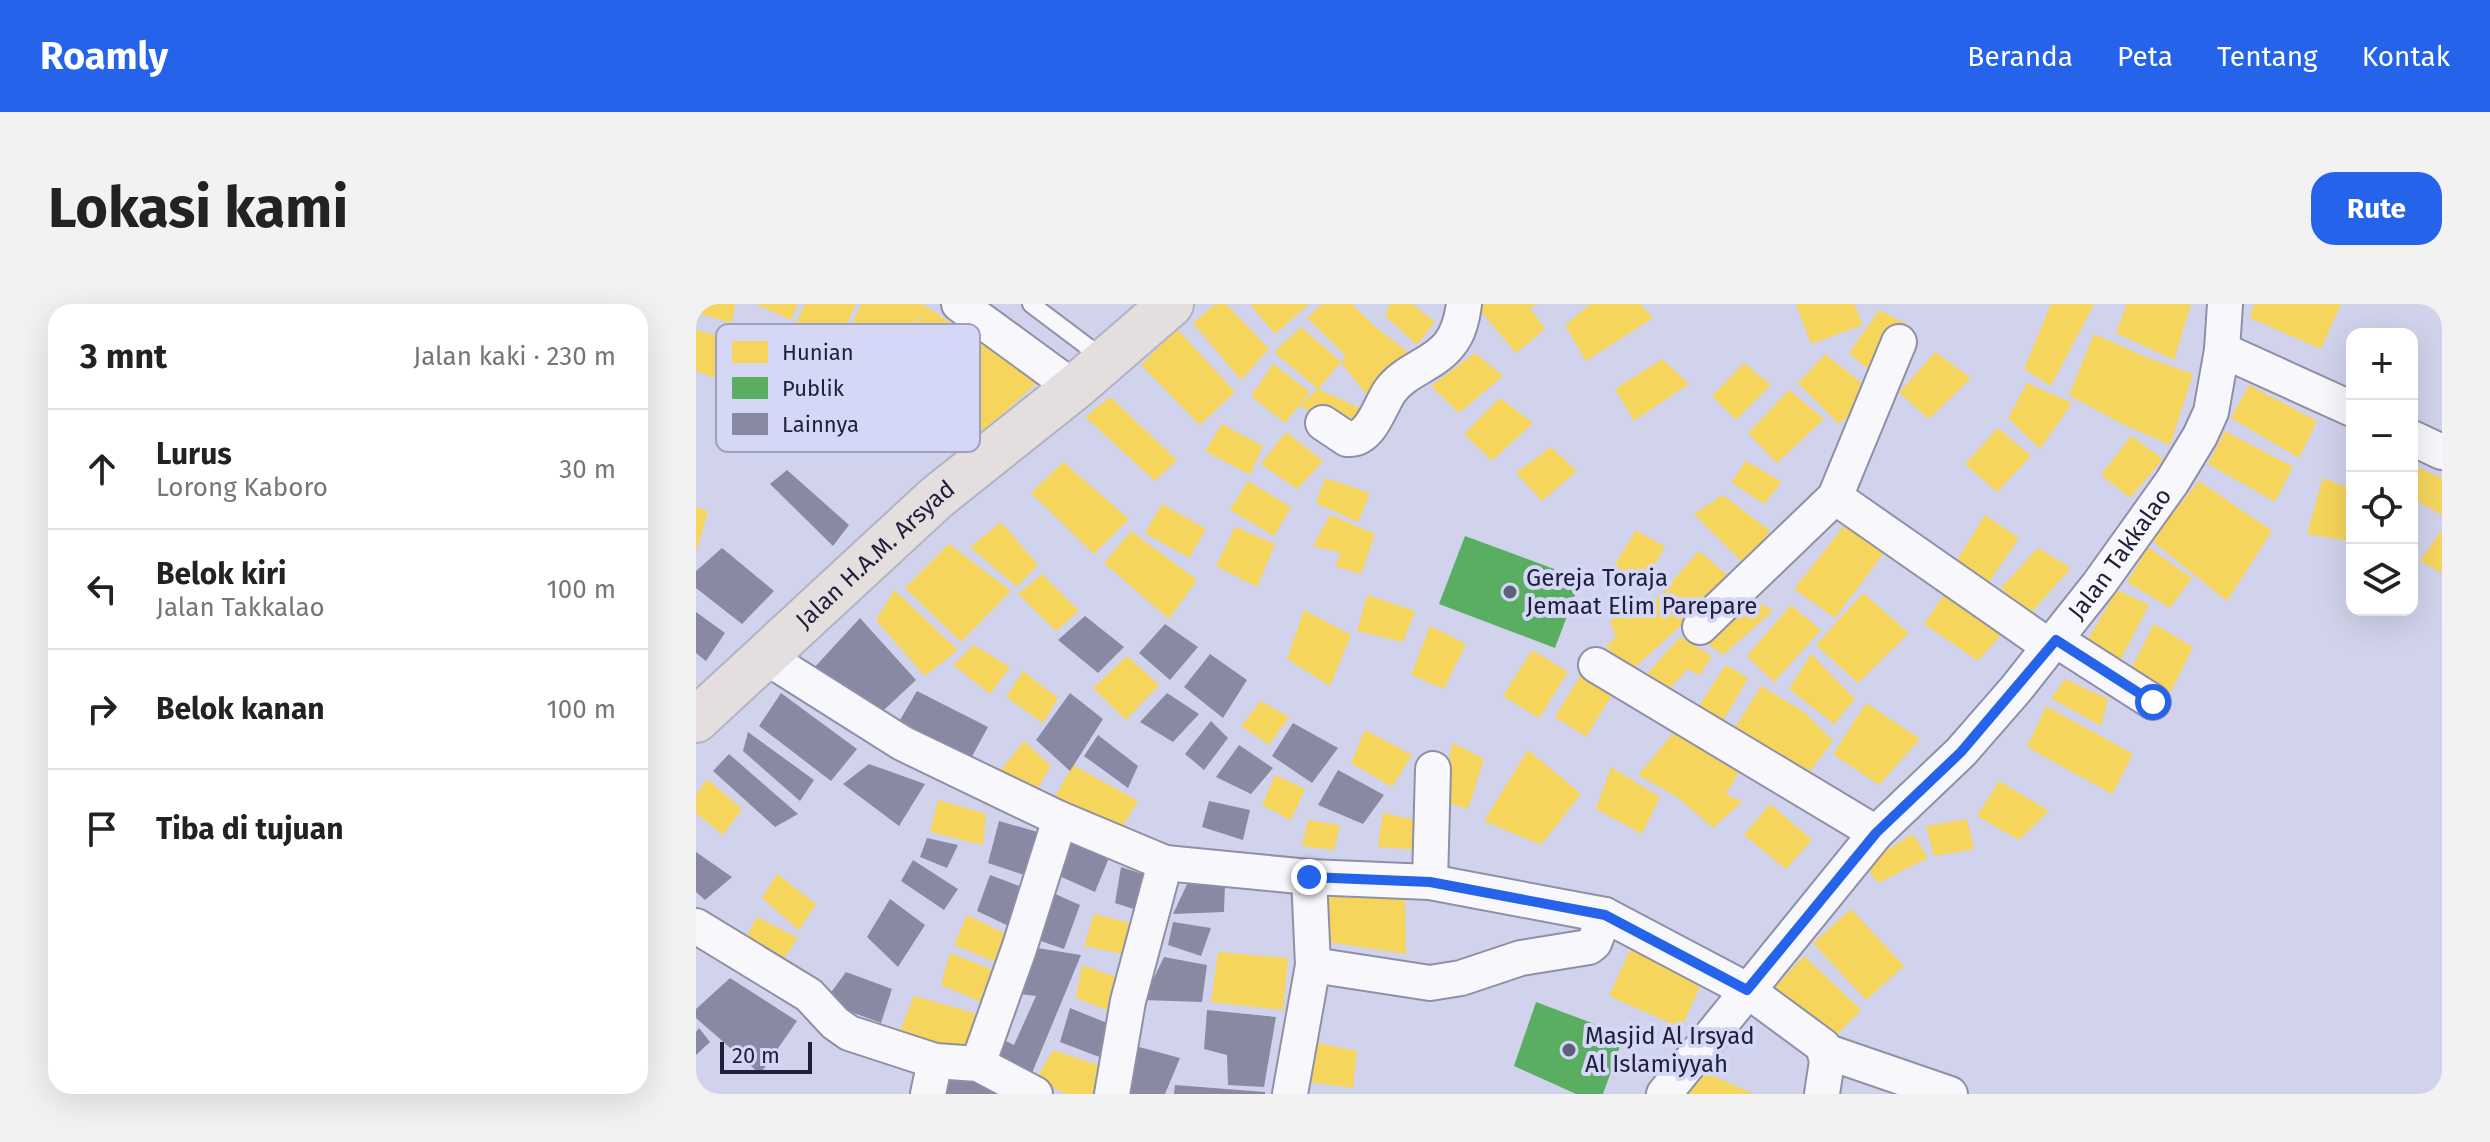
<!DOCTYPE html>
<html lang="id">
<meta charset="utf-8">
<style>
body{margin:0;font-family:"Fira Sans",sans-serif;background:#f2f2f2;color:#222}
.controls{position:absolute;right:24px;top:24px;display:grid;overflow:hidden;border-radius:16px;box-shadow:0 8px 32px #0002}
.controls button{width:72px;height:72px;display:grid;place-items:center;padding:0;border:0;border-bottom:2px solid #e0e0e0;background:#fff;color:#222;font:40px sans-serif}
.scale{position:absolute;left:24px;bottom:20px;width:92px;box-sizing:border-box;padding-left:8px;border:4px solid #20203d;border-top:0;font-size:22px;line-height:28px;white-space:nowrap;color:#20203d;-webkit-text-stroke:6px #d5d7f6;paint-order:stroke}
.stop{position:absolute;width:24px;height:24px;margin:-18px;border:6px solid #2563eb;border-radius:50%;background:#fff}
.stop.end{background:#2563eb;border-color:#fff;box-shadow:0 2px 8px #0008}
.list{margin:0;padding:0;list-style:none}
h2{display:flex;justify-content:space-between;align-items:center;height:104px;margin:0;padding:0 32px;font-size:34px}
h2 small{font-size:26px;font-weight:400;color:#767676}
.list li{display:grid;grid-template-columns:52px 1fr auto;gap:24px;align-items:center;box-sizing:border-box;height:120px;padding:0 32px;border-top:2px solid #e0e0e0}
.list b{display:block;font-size:30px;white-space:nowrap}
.list p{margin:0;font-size:26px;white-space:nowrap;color:#767676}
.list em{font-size:26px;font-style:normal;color:#767676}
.icon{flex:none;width:44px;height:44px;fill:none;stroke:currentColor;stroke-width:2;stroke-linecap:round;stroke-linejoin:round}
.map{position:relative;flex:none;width:1746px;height:790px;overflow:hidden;border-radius:24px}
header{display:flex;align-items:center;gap:48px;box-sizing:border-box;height:112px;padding:0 40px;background:#2563eb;color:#fff}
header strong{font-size:38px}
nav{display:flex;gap:44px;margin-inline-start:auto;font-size:28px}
.intro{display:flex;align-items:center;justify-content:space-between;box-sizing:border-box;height:192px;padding:0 48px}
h1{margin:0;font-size:56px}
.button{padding:20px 36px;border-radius:24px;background:#2563eb;color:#fff;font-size:28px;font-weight:700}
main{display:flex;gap:48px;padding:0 48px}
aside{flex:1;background:#fff;border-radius:24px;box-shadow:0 8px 32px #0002}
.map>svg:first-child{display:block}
.homes{fill:#f6d55c}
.public{fill:#5aae61}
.building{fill:#8a89a4}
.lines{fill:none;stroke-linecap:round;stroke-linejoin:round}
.service-casing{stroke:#8f8fa7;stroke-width:20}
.minor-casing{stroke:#8f8fa7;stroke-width:38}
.trunk-casing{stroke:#b1b2c2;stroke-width:48}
.service{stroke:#f8f8fc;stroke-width:16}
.minor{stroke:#f8f8fc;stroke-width:34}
.trunk{stroke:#e5dedf;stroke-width:44}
.route{stroke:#2563eb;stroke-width:10}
.poi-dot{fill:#5e5f7a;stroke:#d5d7f6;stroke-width:3}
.labels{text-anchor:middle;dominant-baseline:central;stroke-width:8;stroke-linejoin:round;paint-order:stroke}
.street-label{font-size:24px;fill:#20203d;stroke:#d5d7f6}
.poi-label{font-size:24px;fill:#20203d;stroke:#d5d7f6;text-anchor:start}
.key{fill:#d5d7f6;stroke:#9fa0be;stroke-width:2}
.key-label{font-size:22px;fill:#20203d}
</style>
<header>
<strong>Roamly</strong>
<nav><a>Beranda</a><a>Peta</a><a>Tentang</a><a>Kontak</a></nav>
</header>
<div class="intro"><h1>Lokasi kami</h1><a class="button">Rute</a></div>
<main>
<aside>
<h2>3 mnt<small>Jalan kaki · 230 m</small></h2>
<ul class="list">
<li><svg class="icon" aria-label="ahead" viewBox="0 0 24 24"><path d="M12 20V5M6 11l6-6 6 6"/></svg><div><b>Lurus</b><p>Lorong Kaboro</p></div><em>30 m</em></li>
<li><svg class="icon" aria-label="left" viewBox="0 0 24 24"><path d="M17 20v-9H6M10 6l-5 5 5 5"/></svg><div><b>Belok kiri</b><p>Jalan Takkalao</p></div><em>100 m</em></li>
<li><svg class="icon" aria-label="right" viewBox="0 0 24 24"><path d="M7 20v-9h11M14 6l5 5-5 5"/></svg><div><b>Belok kanan</b></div><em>100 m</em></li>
<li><svg class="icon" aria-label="arrive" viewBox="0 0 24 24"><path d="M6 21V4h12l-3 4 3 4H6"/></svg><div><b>Tiba di tujuan</b></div></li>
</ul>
</aside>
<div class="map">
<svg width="1746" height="790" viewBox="0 0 1746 790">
<rect width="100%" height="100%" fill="#d1d3ec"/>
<g class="homes">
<polygon points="0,0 39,0 36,19 0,9"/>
<polygon points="59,0 102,0 95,16"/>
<polygon points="109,0 160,0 137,49 95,30"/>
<polygon points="165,0 226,0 344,76 288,127 203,57 228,5 187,72 144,47"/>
<polygon points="519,0 530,0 573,45 545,76 497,19"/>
<polygon points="554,0 613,0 579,30"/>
<polygon points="626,0 656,0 677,21 718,53 673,94 645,58 650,52 611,14"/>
<polygon points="694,0 716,0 739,18 721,41 689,12"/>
<polygon points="779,0 842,0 834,4 849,25 820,49"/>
<polygon points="894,0 944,0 957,14 890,57 869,21"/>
<polygon points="1100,0 1158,0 1167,21 1115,40"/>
<polygon points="1355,0 1398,0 1355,82 1328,65"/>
<polygon points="1431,0 1495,0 1478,56 1420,29"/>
<polygon points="1558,0 1645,0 1625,45 1554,14"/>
<polygon points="1183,6 1213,21 1180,72 1153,49"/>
<polygon points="605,23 645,58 622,85 666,105 657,128 603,102 622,85 578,48"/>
<polygon points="481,25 539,88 504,121 445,61"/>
<polygon points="0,26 34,35 20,74 0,67"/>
<polygon points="1398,30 1452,54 1497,70 1474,141 1424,119 1373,91"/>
<polygon points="1239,48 1275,74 1233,115 1203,89"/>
<polygon points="779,49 807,72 763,109 735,82"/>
<polygon points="1129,50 1178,89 1143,120 1102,79"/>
<polygon points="966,55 993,80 938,117 919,85"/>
<polygon points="1048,59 1075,81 1040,116 1016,92"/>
<polygon points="577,60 614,88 589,119 555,92"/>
<polygon points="1331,79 1376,99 1344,145 1312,114"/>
<polygon points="1553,81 1621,117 1603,154 1535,114"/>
<polygon points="1093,86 1128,115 1081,159 1052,129"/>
<polygon points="414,93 481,156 459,177 389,113"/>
<polygon points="804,94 837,119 796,157 768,130"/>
<polygon points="526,120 567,142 554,171 509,147"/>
<polygon points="1302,124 1335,152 1301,188 1269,160"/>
<polygon points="1529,127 1597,163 1579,198 1512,160"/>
<polygon points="590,128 627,157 601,185 565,160"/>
<polygon points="1435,132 1467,155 1434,194 1405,171"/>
<polygon points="855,143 881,167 846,197 820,169"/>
<polygon points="1050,157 1086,178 1068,200 1035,178"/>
<polygon points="367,158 433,215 398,250 335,189"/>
<polygon points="1716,161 1746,174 1746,211 1716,194"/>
<polygon points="629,174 674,189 662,218 620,199"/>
<polygon points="1627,174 1656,185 1656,229 1654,237 1611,230"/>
<polygon points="552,177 595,203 578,232 534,206"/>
<polygon points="1503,177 1576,227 1531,297 1455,236"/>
<polygon points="1027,191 1074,227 1049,261 998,210"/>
<polygon points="466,200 510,225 493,254 449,229"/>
<polygon points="0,203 12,207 1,246 0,245"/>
<polygon points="634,211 679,230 665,270 639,262 645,249 617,242"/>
<polygon points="1289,211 1323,234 1289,284 1258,261"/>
<polygon points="1152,217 1188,249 1139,314 1098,285"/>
<polygon points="305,218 342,261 321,283 274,243"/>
<polygon points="539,223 579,240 561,283 520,262"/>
<polygon points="940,226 969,243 943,286 914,269"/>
<polygon points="1746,226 1746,269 1724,257"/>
<polygon points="435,227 501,276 473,315 408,259"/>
<polygon points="253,240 315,287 265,338 209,284"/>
<polygon points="1452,243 1496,274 1474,304 1431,278"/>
<polygon points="1342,244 1375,264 1333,311 1305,284"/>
<polygon points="1003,247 1036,275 937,365 910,343 920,332 914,317 925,309 931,316 959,297"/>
<polygon points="346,270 383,307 360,327 322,290"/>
<polygon points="1036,283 1077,307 1027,351 994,327"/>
<polygon points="198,286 262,346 229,372 180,316"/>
<polygon points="1421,286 1453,301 1423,358 1391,337"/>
<polygon points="1250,288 1308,328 1282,357 1228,320"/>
<polygon points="1167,289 1213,329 1162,379 1120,341"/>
<polygon points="671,291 719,307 707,338 661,327"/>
<polygon points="1095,301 1125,326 1078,378 1051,352"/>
<polygon points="608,306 655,331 634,382 591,355"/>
<polygon points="1458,320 1497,343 1473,391 1433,369"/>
<polygon points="734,322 770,340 748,385 715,371"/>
<polygon points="984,333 1016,352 1004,371 992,365 971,387 950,371"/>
<polygon points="278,341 314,363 294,390 257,361"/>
<polygon points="836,346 872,368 843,414 807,392"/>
<polygon points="1115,350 1159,395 1138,420 1093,385"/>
<polygon points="431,352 463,381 430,416 397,384"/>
<polygon points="1030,361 1052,374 1022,425 996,412"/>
<polygon points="889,364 919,386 890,433 859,413"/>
<polygon points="327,367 362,394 347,419 310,393"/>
<polygon points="1369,375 1412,395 1405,422 1355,394"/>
<polygon points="1065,382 1108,408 1137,437 1102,483 1032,435"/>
<polygon points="565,397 593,413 573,441 545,422"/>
<polygon points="1170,399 1224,435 1183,481 1137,450"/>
<polygon points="1350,402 1437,450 1416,490 1331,443"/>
<polygon points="981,425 1046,463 1030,490 1046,498 1017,524 981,493 942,471"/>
<polygon points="669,426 716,451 696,483 655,459"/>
<polygon points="328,437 355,462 338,490 304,467"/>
<polygon points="757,439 788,455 772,505 741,496"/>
<polygon points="832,446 885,490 845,541 788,517"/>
<polygon points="377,461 442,497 420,534 354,501"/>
<polygon points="915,463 964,493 946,530 900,505"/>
<polygon points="579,471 609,485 595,516 566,501"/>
<polygon points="11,475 46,505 27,531 0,509 0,491"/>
<polygon points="1303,477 1353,507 1323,536 1281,512"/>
<polygon points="242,496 290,510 287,541 234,528"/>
<polygon points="1074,500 1116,536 1090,565 1048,531"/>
<polygon points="687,509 724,517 724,546 682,543"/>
<polygon points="1271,515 1278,545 1238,552 1230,522"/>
<polygon points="612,516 644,521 638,546 606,542"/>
<polygon points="1217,530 1232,554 1182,579 1168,560"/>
<polygon points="81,570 120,600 103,626 66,594"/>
<polygon points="624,590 709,594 710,650 626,637"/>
<polygon points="1155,605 1208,662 1170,696 1117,639"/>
<polygon points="398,610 443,621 432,651 388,642"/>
<polygon points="271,611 318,634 307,661 258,641"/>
<polygon points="61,613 102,634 80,666 44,645"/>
<polygon points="934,646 1006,678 985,724 913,692"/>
<polygon points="522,648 592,654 587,706 515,698"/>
<polygon points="254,649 305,669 292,701 245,681"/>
<polygon points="1108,652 1165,706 1132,740 1076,686"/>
<polygon points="386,661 430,677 419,709 380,694"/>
<polygon points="218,692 285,711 270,753 203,729"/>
<polygon points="607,736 661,747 657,784 598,776"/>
<polygon points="357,746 410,764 399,790 370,790 340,775"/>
<polygon points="999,764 1058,790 981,790"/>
</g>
<g class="public">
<polygon points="769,232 885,275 859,344 743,300"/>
<polygon points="840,698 928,731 907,790 880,790 818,762"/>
</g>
<g class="building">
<polygon points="91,166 153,221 137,242 74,180"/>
<polygon points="26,244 78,287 46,320 0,284 0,267"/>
<polygon points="0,308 29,329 10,357 0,349"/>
<polygon points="389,312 428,343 402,369 362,336"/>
<polygon points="164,314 220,376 174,419 117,365"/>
<polygon points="469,320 502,343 474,376 443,349"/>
<polygon points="514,350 551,376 527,414 488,383"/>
<polygon points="221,387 292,423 274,456 204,416"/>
<polygon points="85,389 161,445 135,477 63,422"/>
<polygon points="374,389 407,415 374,467 340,436"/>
<polygon points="471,389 503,410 477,438 444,418"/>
<polygon points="515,417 532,434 508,466 489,450"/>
<polygon points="597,419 642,444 616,479 576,452"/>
<polygon points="52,428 118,476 104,497 47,447"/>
<polygon points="402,431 442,462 432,484 388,452"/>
<polygon points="543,441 577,464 555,490 520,473"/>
<polygon points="33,450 102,510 79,523 17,467"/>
<polygon points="173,460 229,480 203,522 147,480"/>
<polygon points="642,466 688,491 667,520 622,501"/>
<polygon points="513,497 554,506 547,536 506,523"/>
<polygon points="303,517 345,529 334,573 292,559"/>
<polygon points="231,534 262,541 251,564 224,553"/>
<polygon points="372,537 415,549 399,588 361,571"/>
<polygon points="0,548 36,573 9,596 0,588"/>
<polygon points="217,556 262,585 248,606 205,577"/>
<polygon points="425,563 450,571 444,607 419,599"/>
<polygon points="294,571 331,585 319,625 281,607"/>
<polygon points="494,574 529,580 528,608 477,610"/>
<polygon points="357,589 384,601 368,645 339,635"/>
<polygon points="194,595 229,621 202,663 171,633"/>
<polygon points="477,618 515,624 505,652 472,641"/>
<polygon points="335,643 385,651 336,769 296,756 306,735 318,741 340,692 324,690"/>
<polygon points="468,653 511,661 506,698 447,696"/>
<polygon points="150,668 196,685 185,719 128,698"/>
<polygon points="34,674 101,717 64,770 0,714 0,705"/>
<polygon points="374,704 421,723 414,757 364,738"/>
<polygon points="511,706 580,713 568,783 532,781 531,751 508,745"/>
<polygon points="3,724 14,738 0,751 0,728"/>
<polygon points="443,743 484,754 469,790 427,790"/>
<polygon points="250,764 326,790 241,790"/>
<polygon points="479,781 569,788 569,790 478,790"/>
</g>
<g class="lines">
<g class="service-casing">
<polyline id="service" points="335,0 408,55"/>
</g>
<g class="minor-casing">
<g id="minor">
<polyline points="263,0 378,84"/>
<polyline points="1526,46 1656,105"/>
<path d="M 627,119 L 651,135 C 675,137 683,103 694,87 C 709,66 737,61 753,41 C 763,29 766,15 768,0"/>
<polyline points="1716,134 1746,148"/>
<polyline points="1139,193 1354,343"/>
<polyline points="1004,323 1139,193 1203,38"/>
<polyline points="1360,336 1457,398"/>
<polyline points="70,353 206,439 364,515 469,559 613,573 734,578 909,611 1051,686 1127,742 1131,757 1126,790"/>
<polyline points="900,361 1180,529"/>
<polyline points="613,573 617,661 734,679 765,674 825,654 893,643 898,639 909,611"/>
<polyline points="734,578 737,465"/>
<polyline points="0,622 113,691 139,719 153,729 239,757 282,760 339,790"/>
<polyline points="1129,747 1254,790"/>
<polyline points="282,760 323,645 364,515"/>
<polyline points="232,790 239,757"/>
<polyline points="416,790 432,697 469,559"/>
<polyline points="594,790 617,661"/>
<path id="s1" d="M 968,790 L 1180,529 L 1265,448 L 1320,385 L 1403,280 L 1476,178 L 1504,132 L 1515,108 L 1526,46 L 1529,0"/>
</g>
</g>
<g class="trunk-casing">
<g id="trunk">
<path id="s2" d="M 0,416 L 240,194 L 378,84 L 475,0"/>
</g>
</g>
<use href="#service" class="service"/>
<use href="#minor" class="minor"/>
<use href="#trunk" class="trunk"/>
</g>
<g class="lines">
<polyline class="route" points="613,573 734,578 909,611 1051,686 1180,529 1265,448 1360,336 1457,398"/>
</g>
<g class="poi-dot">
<circle cx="814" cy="288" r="8"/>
<circle cx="873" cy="746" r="8"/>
</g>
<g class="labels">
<g class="street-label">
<text stroke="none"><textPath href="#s1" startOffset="708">Jalan Takkalao</textPath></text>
<text stroke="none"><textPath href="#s2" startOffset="244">Jalan H.A.M. Arsyad</textPath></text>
</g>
<g class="poi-label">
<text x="830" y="274">Gereja Toraja<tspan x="830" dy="28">Jemaat Elim Parepare</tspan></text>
<text x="889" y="732">Masjid Al Irsyad<tspan x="889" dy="28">Al Islamiyyah</tspan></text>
</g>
</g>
<rect x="20" y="20" width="264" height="128" rx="12" class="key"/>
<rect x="36" y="37" width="36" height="22" fill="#f6d55c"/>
<rect x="36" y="73" width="36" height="22" fill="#5aae61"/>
<rect x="36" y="109" width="36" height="22" fill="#8a89a4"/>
<g class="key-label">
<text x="86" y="56">Hunian</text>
<text x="86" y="92">Publik</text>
<text x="86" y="128">Lainnya</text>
</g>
</svg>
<div class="controls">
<button>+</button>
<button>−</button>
<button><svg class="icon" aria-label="locate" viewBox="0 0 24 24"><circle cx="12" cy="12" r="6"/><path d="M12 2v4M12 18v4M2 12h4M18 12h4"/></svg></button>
<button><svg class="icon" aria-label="layers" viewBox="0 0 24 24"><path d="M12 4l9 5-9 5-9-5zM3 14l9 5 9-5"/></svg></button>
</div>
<div class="scale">20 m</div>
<div class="stop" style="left:1457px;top:398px"></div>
<div class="stop end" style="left:613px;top:573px"></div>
</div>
</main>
